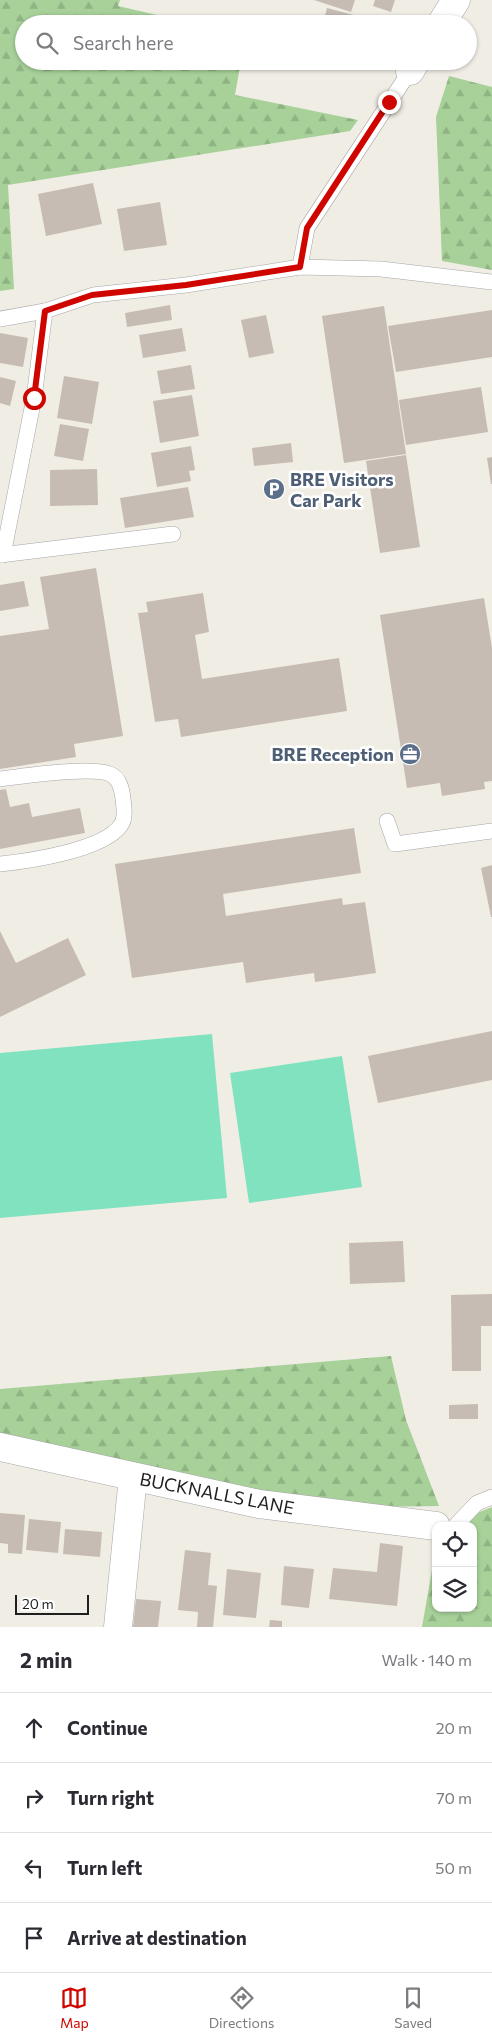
<!DOCTYPE html>
<meta charset="utf-8">
<style>
body{margin:0;font-family:Commissioner,sans-serif;background:#f7f7f7;color:#2b2b33}
.controls{position:absolute;right:15px;bottom:15px;display:grid;overflow:hidden;border-radius:10px;box-shadow:0 1px 4px #0004}
.controls button{width:45px;height:45px;display:grid;place-items:center;padding:0;border:0;border-bottom:1px solid #e1e1e2;background:#fff;color:#2b2b33;font:25px sans-serif}
.scale{position:absolute;left:15px;bottom:12px;width:74px;box-sizing:border-box;padding-left:5px;border:2px solid #1f1f1f;border-top:0;font-size:14px;line-height:18px;white-space:nowrap;color:#1f1f1f;-webkit-text-stroke:4px #fff;paint-order:stroke}
.stop{position:absolute;width:15px;height:15px;margin:-11px;border:4px solid #cf0600;border-radius:50%;background:#fff}
.stop.end{background:#cf0600;border-color:#fff;box-shadow:0 1px 5px #0008}
.list{margin:0;padding:0;list-style:none}
h2{display:flex;justify-content:space-between;align-items:center;height:65px;margin:0;padding:0 20px;font-size:21px}
h2 small{font-size:16px;font-weight:400;color:#7c7c81}
.list li{display:grid;grid-template-columns:32px 1fr auto;gap:15px;align-items:center;box-sizing:border-box;height:70px;padding:0 20px;border-top:1px solid #e1e1e2}
.list b{display:block;font-size:19px;white-space:nowrap}
.list em{font-size:16px;font-style:normal;color:#7c7c81}
.icon{flex:none;width:28px;height:28px;fill:none;stroke:currentColor;stroke-width:2;stroke-linecap:round;stroke-linejoin:round}
.map{position:relative;flex:none;width:492px;height:1627px;overflow:hidden}
.search{position:absolute;background:#fff;box-shadow:0 1px 4px #0004;left:15px;right:15px;top:15px;height:55px;display:flex;align-items:center;gap:12px;box-sizing:border-box;padding:0 18px;border-radius:28px;color:#7c7c81;font-size:19px}
.sheet{height:345px;background:#fff}
nav{display:flex;justify-content:space-around;align-items:center;box-sizing:border-box;height:70px;border-top:1px solid #e1e1e2;background:#fff;font-size:14px;color:#7c7c81}
nav a{display:grid;justify-items:center;gap:2px}
nav .on{color:#cf0600}
.map>svg:first-child{display:block}
.forest{fill:url(#forest-firs)}
.pitch{fill:#81e2c0}
.building{fill:#c6bcb4}
.lines{fill:none;stroke-linecap:round;stroke-linejoin:round}
.lane-casing{stroke:#a6a6a6;stroke-width:16}
.street-casing{stroke:#a6a6a6;stroke-width:29}
.lane{stroke:#fff;stroke-width:15}
.street{stroke:#fff;stroke-width:28}
.route{stroke:#cf0600;stroke-width:6}
.labels{text-anchor:middle;dominant-baseline:central;stroke-width:5;stroke-linejoin:round;paint-order:stroke}
.service-label{font-size:18px;font-weight:bold;fill:#4e5e75;stroke:#fff;text-anchor:start}
.street-label{font-size:18px;fill:#1f1f1f;stroke:#fff}
</style>
<div class="map">
<svg width="492" height="1627" viewBox="0 0 492 1627">
<defs>
<pattern id="forest-firs" width="22" height="20" patternUnits="userSpaceOnUse" patternTransform="scale(1.25)"><rect width="22" height="20" fill="#a7d199"/><path d="M5 1l3.5 6h-7zM16 11l3.5 6h-7z" fill="#8fb383"/></pattern>
</defs>
<rect width="100%" height="100%" fill="#f0ede5"/>
<g class="forest">
<polygon points="0,0 120,0 118,6 196,24 24,24 24,61 241,61 235,95 358,120 350,131 8,185 14,289 0,291"/>
<polygon points="449,76 492,87 492,270 442,261 436,117"/>
<polygon points="391,1356 406,1420 439,1506 368,1507 228,1491 85,1452 0,1433 0,1389"/>
<polygon points="492,1507 492,1627 422,1627 436,1547 436,1608 473,1608 473,1526 461,1526 477,1513"/>
</g>
<g class="pitch">
<polygon points="212,1034 227,1198 0,1218 0,1053"/>
<polygon points="342,1056 362,1187 249,1203 230,1073"/>
</g>
<g class="building">
<polygon points="314,0 355,0 351,12"/>
<polygon points="375,0 395,0 391,12 373,6"/>
<polygon points="327,8 384,23 384,24 323,24"/>
<polygon points="262,16 291,23 291,24 261,24"/>
<polygon points="93,183 102,224 46,236 38,194"/>
<polygon points="160,202 167,245 124,251 117,209"/>
<polygon points="170,305 172,320 127,327 125,313"/>
<polygon points="384,306 406,454 344,463 322,316"/>
<polygon points="492,310 492,357 396,372 388,326"/>
<polygon points="266,315 274,353 249,358 241,320"/>
<polygon points="182,328 186,351 143,358 139,335"/>
<polygon points="0,333 28,338 23,367 0,363"/>
<polygon points="191,365 195,389 161,394 157,371"/>
<polygon points="64,376 99,382 92,424 57,418"/>
<polygon points="0,377 16,381 10,406 0,403"/>
<polygon points="481,387 488,432 406,445 399,400"/>
<polygon points="192,395 199,436 160,443 153,401"/>
<polygon points="60,424 89,429 83,461 54,456"/>
<polygon points="291,443 293,462 254,466 252,448"/>
<polygon points="191,446 195,470 189,471 191,481 157,487 151,453"/>
<polygon points="406,455 420,547 380,553 366,461"/>
<polygon points="492,457 492,484 491,484 487,458"/>
<polygon points="97,469 98,505 50,506 50,470"/>
<polygon points="188,487 194,517 125,528 120,498"/>
<polygon points="96,568 123,736 74,744 76,757 0,769 0,636 49,629 40,577"/>
<polygon points="24,581 29,606 0,611 0,585"/>
<polygon points="203,593 209,632 195,635 202,679 339,658 347,711 181,737 178,719 155,722 138,613 148,612 146,602"/>
<polygon points="484,598 492,648 492,781 484,782 485,789 442,796 440,783 407,788 380,615"/>
<polygon points="6,789 10,807 29,803 32,817 80,808 85,833 0,849 0,790"/>
<polygon points="354,828 361,873 223,894 226,916 342,898 343,905 365,902 376,973 315,982 314,973 246,983 243,962 132,978 115,864"/>
<polygon points="492,865 492,917 491,917 481,868"/>
<polygon points="0,931 16,963 68,938 86,975 0,1017"/>
<polygon points="492,1031 492,1080 378,1103 368,1056"/>
<polygon points="403,1241 405,1282 350,1284 349,1243"/>
<polygon points="492,1294 492,1326 481,1326 481,1371 452,1371 451,1295"/>
<polygon points="478,1404 478,1419 449,1419 449,1405"/>
<polygon points="0,1513 25,1515 22,1554 8,1553 8,1544 0,1543"/>
<polygon points="29,1519 61,1522 58,1553 26,1550"/>
<polygon points="65,1529 102,1532 100,1557 63,1554"/>
<polygon points="380,1543 403,1546 397,1606 329,1599 333,1568 377,1572"/>
<polygon points="185,1550 211,1553 208,1585 217,1586 213,1627 197,1627 198,1612 178,1610"/>
<polygon points="284,1566 314,1569 309,1608 281,1605"/>
<polygon points="227,1569 261,1573 256,1618 223,1615"/>
<polygon points="136,1599 161,1601 158,1627 133,1627"/>
<polygon points="270,1620 282,1621 282,1627 269,1627"/>
</g>
<g class="lines">
<g class="lane-casing">
<g id="lane">
<polyline points="300,267 307,228 410,71"/>
<polyline points="0,319 45,311"/>
<polyline points="0,555 173,534"/>
<polyline points="3,555 34,398 45,311 93,295 186,285 300,267 381,269 492,282"/>
<path d="M 0,779 C 23,776 91,766 110,774 C 120,778 122,790 123,799 C 124,807 126,818 121,825 C 104,850 30,861 0,864"/>
<polyline points="387,821 395,844 492,831"/>
<polyline points="455,1526 477,1503 492,1497"/>
</g>
</g>
<g class="street-casing">
<g id="street">
<polyline points="441,24 456,0"/>
<polyline points="410,71 416,61"/>
<polyline points="0,1447 259,1504 436,1526"/>
<polyline points="118,1627 133,1477"/>
</g>
</g>
<use href="#lane" class="lane"/>
<use href="#street" class="street"/>
</g>
<g class="lines">
<polyline class="route" points="34,398 45,311 92,295 186,285 300,267 307,228 389,102"/>
</g>
<defs>
<g id="parking-disc" transform="scale(1.125)"><circle r="9.5" fill="#5c6f8a" stroke="#fff"/><path d="M-3.5-5.5H1a3.5 3.5 0 0 1 0 7H-1V5.5H-3.5ZM-1-3.4V-.6H.8a1.4 1.4 0 0 0 0-2.8Z" fill="#fff"/></g>
<g id="office-disc" transform="scale(1.125)"><circle r="9.5" fill="#5c6f8a" stroke="#fff"/><path d="M-6-3h4V-5.5h4V-3h4V5H-6ZM-1-4.5V-3h2v-1.5ZM-6 0V1H6V0Z" fill="#fff"/></g>
</defs>
<g fill-rule="evenodd">
<use href="#parking-disc" x="274" y="489"/>
<use href="#office-disc" x="410" y="754"/>
</g>
<g class="labels">
<g class="service-label">
<text x="290" y="479">BRE Visitors<tspan x="290" dy="21">Car Park</tspan></text>
<text x="394" y="754" text-anchor="end">BRE Reception</text>
</g>
<g class="street-label">
<text transform="translate(217 1493) rotate(11)">BUCKNALLS LANE</text>
</g>
</g>
</svg>
<div class="controls">
<button><svg class="icon" aria-label="locate" viewBox="0 0 24 24"><circle cx="12" cy="12" r="6"/><path d="M12 2v4M12 18v4M2 12h4M18 12h4"/></svg></button>
<button><svg class="icon" aria-label="layers" viewBox="0 0 24 24"><path d="M12 4l9 5-9 5-9-5zM3 14l9 5 9-5"/></svg></button>
</div>
<div class="scale">20 m</div>
<div class="stop" style="left:34px;top:398px"></div>
<div class="stop end" style="left:389px;top:102px"></div>
<div class="search"><svg class="icon" aria-label="search" viewBox="0 0 24 24"><circle cx="10" cy="10" r="6"/><path d="M15 15l6 6"/></svg>Search here</div>
</div>
<section class="sheet">
<h2>2 min<small>Walk · 140 m</small></h2>
<ul class="list">
<li><svg class="icon" aria-label="ahead" viewBox="0 0 24 24"><path d="M12 20V5M6 11l6-6 6 6"/></svg><div><b>Continue</b></div><em>20 m</em></li>
<li><svg class="icon" aria-label="right" viewBox="0 0 24 24"><path d="M7 20v-9h11M14 6l5 5-5 5"/></svg><div><b>Turn right</b></div><em>70 m</em></li>
<li><svg class="icon" aria-label="left" viewBox="0 0 24 24"><path d="M17 20v-9H6M10 6l-5 5 5 5"/></svg><div><b>Turn left</b></div><em>50 m</em></li>
<li><svg class="icon" aria-label="arrive" viewBox="0 0 24 24"><path d="M6 21V4h12l-3 4 3 4H6"/></svg><div><b>Arrive at destination</b></div></li>
</ul>
</section>
<nav>
<a class="on"><svg class="icon" aria-label="map" viewBox="0 0 24 24"><path d="M3 6l6-2 6 2 6-2v14l-6 2-6-2-6 2zM9 4v14M15 6v14"/></svg>Map</a>
<a><svg class="icon" aria-label="directions" viewBox="0 0 24 24"><path d="M12 3l9 9-9 9-9-9zM9 14v-3h6M13 9l2 2-2 2"/></svg>Directions</a>
<a><svg class="icon" aria-label="saved" viewBox="0 0 24 24"><path d="M7 4h10v16l-5-4-5 4z"/></svg>Saved</a>
</nav>
